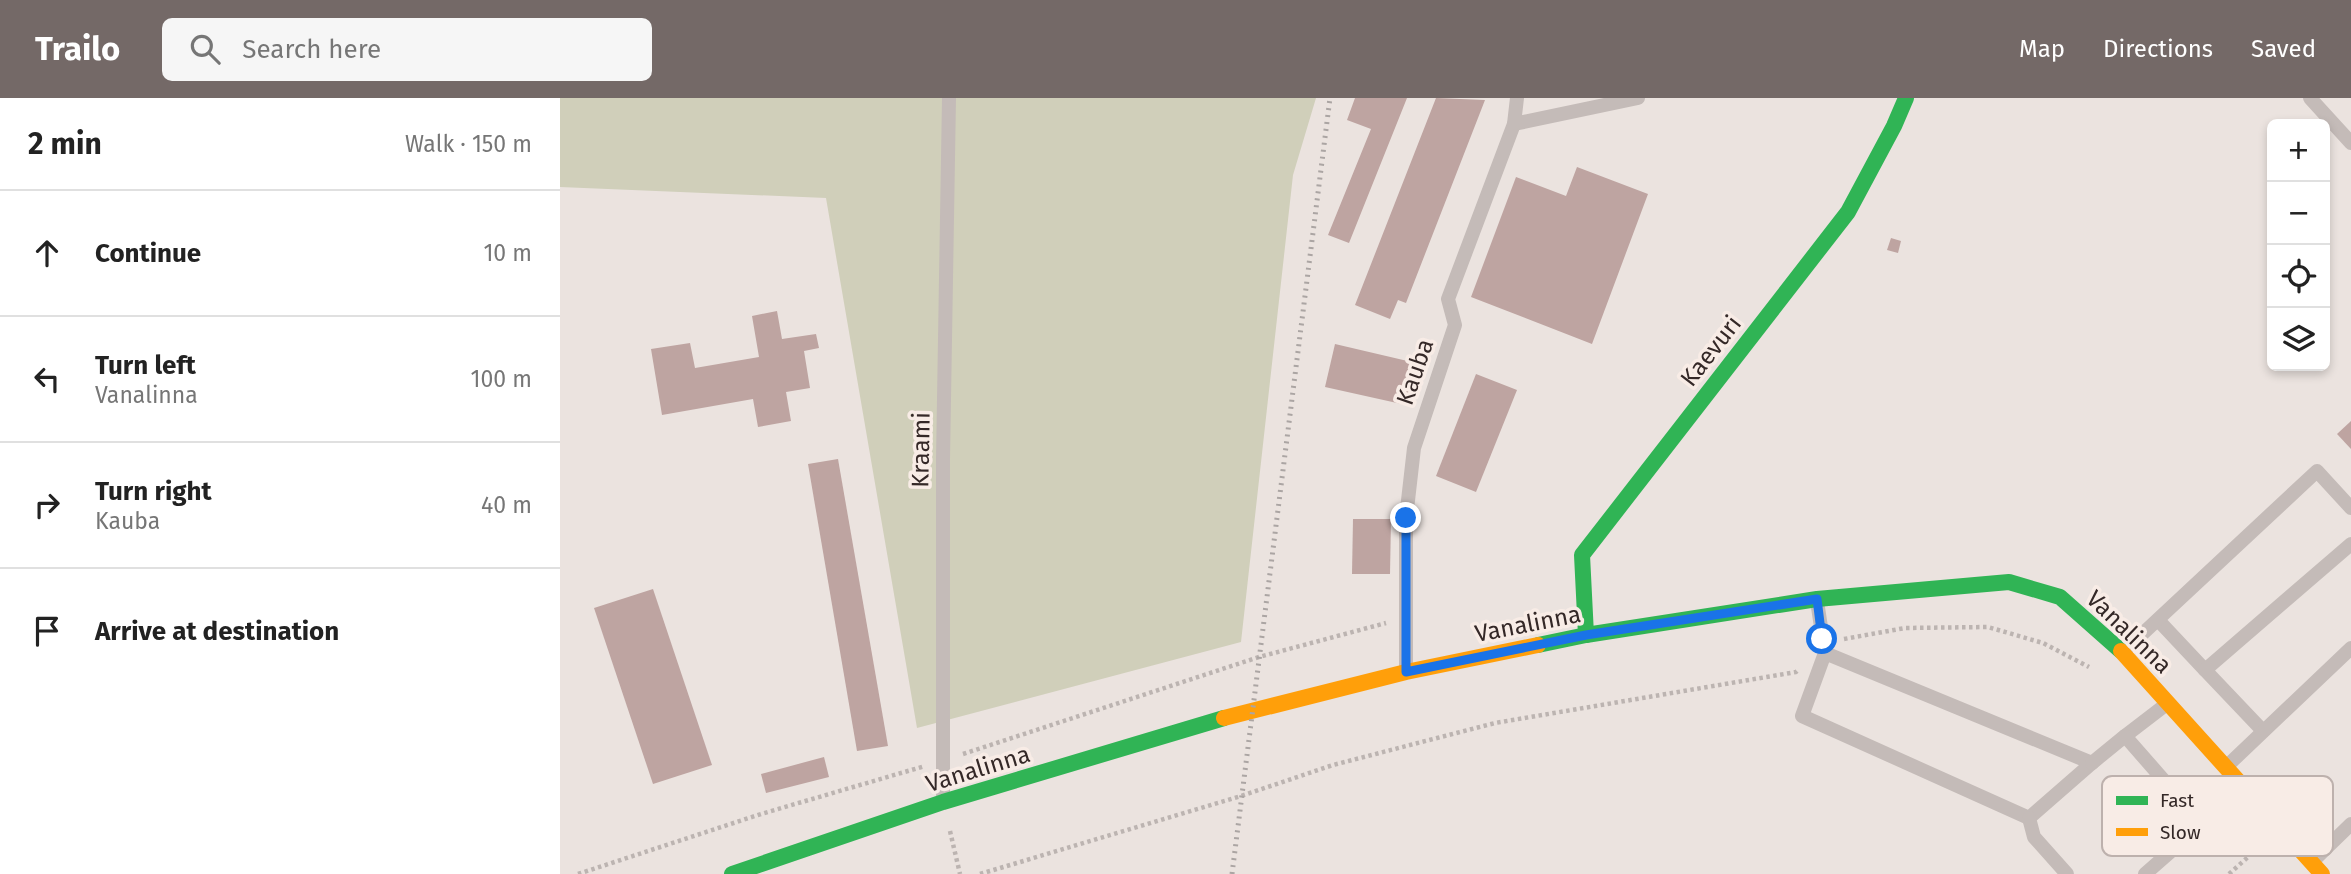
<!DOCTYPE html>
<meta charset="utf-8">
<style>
body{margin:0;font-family:"Fira Sans",sans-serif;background:#f6f6f6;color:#222}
.controls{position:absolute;right:21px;top:21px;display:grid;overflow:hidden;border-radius:10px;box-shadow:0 4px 10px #0003}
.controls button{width:63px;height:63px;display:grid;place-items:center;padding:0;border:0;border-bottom:2px solid #e0e0e0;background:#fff;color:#222;font:35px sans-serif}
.stop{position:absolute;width:21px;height:21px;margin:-16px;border:5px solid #1a73e8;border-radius:50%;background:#fff}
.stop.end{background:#1a73e8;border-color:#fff;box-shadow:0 2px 7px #0008}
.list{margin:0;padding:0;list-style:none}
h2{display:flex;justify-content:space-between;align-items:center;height:91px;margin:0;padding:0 28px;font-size:30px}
h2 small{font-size:23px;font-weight:400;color:#767676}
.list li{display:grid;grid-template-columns:46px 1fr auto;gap:21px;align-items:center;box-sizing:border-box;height:126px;padding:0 28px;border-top:2px solid #e0e0e0}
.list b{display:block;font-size:26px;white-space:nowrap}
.list p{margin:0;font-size:23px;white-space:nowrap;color:#767676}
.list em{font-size:23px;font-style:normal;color:#767676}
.icon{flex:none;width:38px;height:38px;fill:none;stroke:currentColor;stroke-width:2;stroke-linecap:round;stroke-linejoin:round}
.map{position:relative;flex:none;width:1791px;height:776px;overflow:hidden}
header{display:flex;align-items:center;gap:42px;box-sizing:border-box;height:98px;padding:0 35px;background:#746967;color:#fff}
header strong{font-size:33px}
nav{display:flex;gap:38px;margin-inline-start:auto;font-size:24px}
.search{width:490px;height:63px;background:#f6f6f6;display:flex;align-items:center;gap:18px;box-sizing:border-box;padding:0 24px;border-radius:10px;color:#767676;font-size:26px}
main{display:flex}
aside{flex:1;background:#fff}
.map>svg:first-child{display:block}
.green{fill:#d0cfba}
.building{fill:#bea4a1}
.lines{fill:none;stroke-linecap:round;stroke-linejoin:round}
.path{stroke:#bcb4b1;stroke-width:4.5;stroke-dasharray:3.5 3.5;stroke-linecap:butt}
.lane{stroke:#c4bbb8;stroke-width:14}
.fast{stroke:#30b455;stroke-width:16}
.slow{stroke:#ff9f0a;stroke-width:16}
.rail{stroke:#aba5a3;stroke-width:5;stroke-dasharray:2 5;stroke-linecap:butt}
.route{stroke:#1a73e8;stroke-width:9}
.labels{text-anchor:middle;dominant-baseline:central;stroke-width:7;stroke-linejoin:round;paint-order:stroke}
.street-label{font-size:24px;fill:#342827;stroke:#f8ece6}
.key{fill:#f8ece6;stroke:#bdb1ad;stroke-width:2}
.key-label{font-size:19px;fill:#342827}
</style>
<header>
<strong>Trailo</strong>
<div class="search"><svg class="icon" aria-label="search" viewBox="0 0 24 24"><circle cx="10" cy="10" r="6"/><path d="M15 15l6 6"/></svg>Search here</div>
<nav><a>Map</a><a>Directions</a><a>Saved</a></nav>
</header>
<main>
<aside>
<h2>2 min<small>Walk · 150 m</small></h2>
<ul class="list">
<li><svg class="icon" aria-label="ahead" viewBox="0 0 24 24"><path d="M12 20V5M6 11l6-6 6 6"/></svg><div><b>Continue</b></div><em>10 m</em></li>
<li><svg class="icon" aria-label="left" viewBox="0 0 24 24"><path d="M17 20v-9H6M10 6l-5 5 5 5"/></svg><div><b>Turn left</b><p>Vanalinna</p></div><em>100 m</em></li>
<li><svg class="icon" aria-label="right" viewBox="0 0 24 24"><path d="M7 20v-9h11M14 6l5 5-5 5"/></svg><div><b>Turn right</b><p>Kauba</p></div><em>40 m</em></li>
<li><svg class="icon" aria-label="arrive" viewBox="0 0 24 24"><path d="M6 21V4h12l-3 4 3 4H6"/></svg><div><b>Arrive at destination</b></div></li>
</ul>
</aside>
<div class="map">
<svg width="1791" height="776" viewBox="0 0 1791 776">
<rect width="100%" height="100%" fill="#ebe3df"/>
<polygon class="green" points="0,0 756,0 733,77 681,544 357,630 266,100 0,89"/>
<g class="building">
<polygon points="795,0 847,0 789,145 768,137 811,31 787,22"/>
<polygon points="876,0 925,2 846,205 838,202 830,221 795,207"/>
<polygon points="1017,69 1088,96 1032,246 911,199 956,79 1006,98"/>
<polygon points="1331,140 1341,143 1338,155 1327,152"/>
<polygon points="217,213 222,241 256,236 259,250 244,253 250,290 226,294 231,323 198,329 193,301 102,317 91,251 130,245 135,270 199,259 192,218"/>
<polygon points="775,246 856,265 846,307 765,289"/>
<polygon points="916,276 957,292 916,394 876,378"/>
<polygon points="1791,323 1791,351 1777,336"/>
<polygon points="278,361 328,648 297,653 248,366"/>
<polygon points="793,421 831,421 830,476 792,476"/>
<polygon points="93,491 152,667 93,686 34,510"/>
<polygon points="264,659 269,679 206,695 201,676"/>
</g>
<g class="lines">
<g class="path">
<polyline points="1284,541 1345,530 1428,529 1483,545 1529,569"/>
<polyline points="403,656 699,559 826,525"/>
<polyline points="1751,716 1756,712 1767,724"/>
<polyline points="390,733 400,776"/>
<polyline points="18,776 201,716 365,668"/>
<polyline points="420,776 681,698 773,667 935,625 1236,574 1238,572"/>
<polyline points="1669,776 1697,751"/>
</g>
<g class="lane">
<polyline points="1750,0 1791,45"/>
<polyline points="954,26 1078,0"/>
<polyline points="1257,503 1265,555 1532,665 1469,720 1242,618 1265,555"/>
<polyline points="1598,522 1645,572"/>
<polyline points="1564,553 1757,373 1791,410"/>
<polyline points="846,572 846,420 854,350 895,227 888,201 954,26 957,0"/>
<polyline points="1703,633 1645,572 1791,446"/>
<polyline points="1565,638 1608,605"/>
<polyline points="1532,665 1565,638 1642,726 1585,776"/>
<polyline points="1668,667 1791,550"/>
<polyline points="383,703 383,361 389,0"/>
<polyline points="1469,720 1474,739 1507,776"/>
<polyline points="1753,763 1791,726"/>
</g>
<g class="fast">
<polyline points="1026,537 1022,457 1288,114 1334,28 1346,0"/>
<polyline points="978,547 1026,537 1257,501 1449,484 1500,499 1561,553"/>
<polyline points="172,776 383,704 664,620"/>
</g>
<g class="slow">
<polyline points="1561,553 1762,776"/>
<polyline points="664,620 846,574 978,547"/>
</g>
<polyline class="rail" points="672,776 770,0"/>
</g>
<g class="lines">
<polyline class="route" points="846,420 846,574 1026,537 1257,501 1262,541"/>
</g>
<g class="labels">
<g class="street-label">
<text transform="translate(1151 253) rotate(-52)">Kaevuri</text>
<text transform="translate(855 274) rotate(-71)">Kauba</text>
<text transform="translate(361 352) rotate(-89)">Kraami</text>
<text transform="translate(968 526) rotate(-11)">Vanalinna</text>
<text transform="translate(1569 534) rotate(44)">Vanalinna</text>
<text transform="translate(418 671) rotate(-17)">Vanalinna</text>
</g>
</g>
<rect x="1542" y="678" width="231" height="80" rx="10" class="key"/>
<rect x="1556" y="698" width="32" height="9" fill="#30b455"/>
<rect x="1556" y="730" width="32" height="8" fill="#ff9f0a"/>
<g class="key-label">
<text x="1600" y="709">Fast</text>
<text x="1600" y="741">Slow</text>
</g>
</svg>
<div class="controls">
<button>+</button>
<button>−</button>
<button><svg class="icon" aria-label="locate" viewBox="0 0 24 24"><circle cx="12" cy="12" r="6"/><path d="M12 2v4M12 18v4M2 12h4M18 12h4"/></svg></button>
<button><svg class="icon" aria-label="layers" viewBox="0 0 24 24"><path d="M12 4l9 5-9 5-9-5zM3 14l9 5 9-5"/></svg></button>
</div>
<div class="stop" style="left:1262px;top:541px"></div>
<div class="stop end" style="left:846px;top:420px"></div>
</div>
</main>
